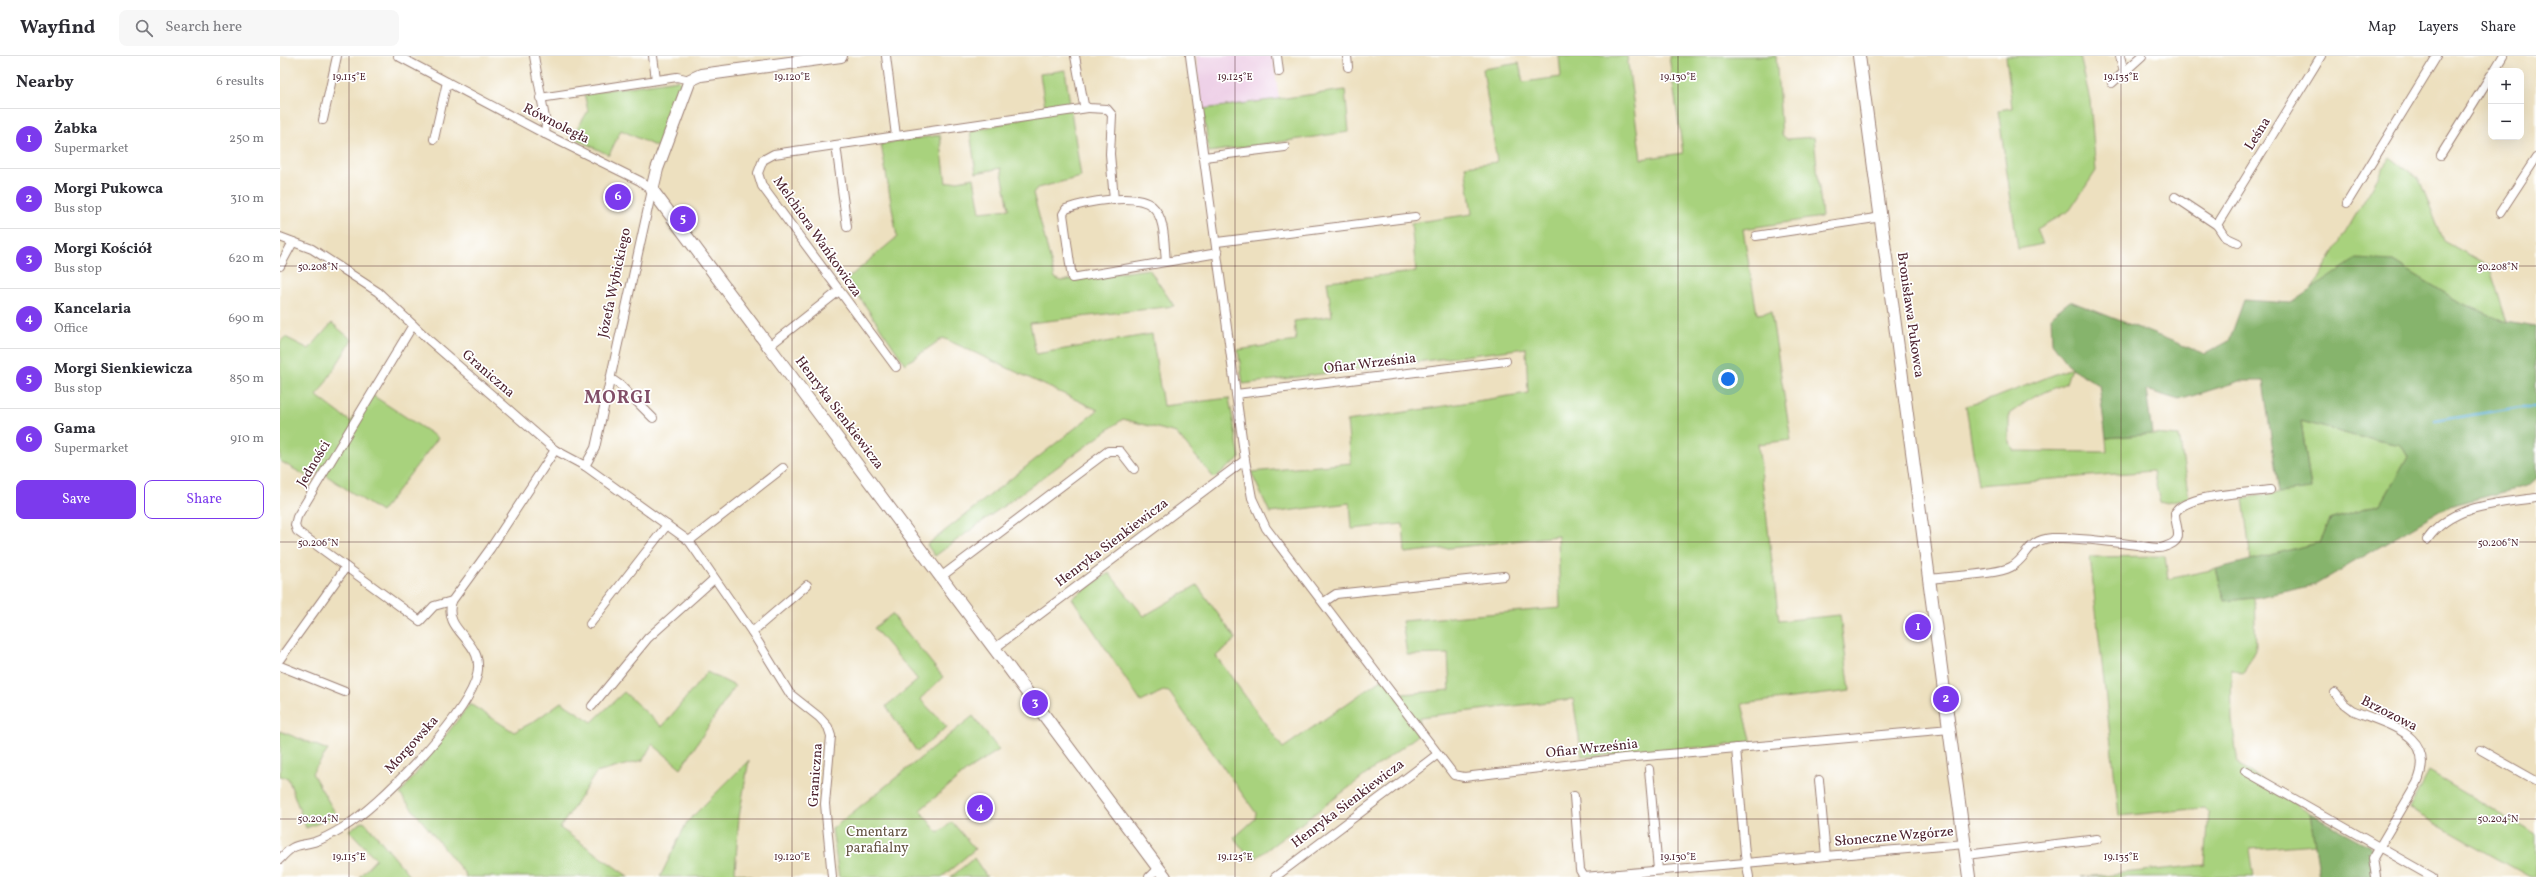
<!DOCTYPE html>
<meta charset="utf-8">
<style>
body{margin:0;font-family:Vollkorn,serif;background:#f7f7f7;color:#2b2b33}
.controls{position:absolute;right:12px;top:12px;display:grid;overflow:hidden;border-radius:8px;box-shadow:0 4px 16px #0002}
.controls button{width:36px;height:36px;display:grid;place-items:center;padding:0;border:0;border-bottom:1px solid #e1e1e2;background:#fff;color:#2b2b33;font:20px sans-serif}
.you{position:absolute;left:1448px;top:323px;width:14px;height:14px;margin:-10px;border:3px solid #fff;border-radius:50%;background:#1a73e8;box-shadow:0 0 0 6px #1a73e833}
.badge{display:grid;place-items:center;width:26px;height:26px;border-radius:50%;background:#7c3aed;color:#fff;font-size:13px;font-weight:700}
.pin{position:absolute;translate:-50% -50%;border:2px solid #fff;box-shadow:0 1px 4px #0006}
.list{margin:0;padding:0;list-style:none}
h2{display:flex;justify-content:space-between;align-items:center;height:52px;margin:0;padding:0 16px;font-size:17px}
h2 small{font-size:13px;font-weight:400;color:#7c7c81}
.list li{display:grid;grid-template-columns:26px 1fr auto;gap:12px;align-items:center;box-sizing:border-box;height:60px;padding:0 16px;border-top:1px solid #e1e1e2}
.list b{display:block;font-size:15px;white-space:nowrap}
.list p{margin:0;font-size:13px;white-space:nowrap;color:#7c7c81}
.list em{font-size:13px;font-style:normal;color:#7c7c81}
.actions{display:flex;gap:8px;padding:12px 16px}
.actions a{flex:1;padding:9px 0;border:1px solid #7c3aed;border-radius:8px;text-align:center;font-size:14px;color:#7c3aed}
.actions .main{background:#7c3aed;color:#fff}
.icon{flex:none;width:22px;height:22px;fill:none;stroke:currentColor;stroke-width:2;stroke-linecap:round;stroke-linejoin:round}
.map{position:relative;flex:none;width:2256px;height:821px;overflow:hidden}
header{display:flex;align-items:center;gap:24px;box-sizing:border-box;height:56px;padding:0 20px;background:#fff;border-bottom:1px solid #e1e1e2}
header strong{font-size:19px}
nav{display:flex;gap:22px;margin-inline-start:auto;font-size:14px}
.search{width:280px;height:36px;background:#f7f7f7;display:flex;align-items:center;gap:10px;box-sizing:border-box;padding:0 14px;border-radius:8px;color:#7c7c81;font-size:15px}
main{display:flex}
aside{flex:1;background:#fff}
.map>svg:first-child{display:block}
.built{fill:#eed0e7}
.green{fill:#a8d27d;stroke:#797854}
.forest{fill:#86b46c;stroke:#686a4c}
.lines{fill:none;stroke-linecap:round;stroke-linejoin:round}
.stream{stroke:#62b2dd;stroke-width:2.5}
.street-casing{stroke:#9c8075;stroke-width:10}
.secondary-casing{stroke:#9c8075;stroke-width:14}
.street{stroke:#fff;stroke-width:8}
.secondary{stroke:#fff;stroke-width:12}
.ticks{fill:none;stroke:#4a1f2b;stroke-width:1;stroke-opacity:0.45}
.labels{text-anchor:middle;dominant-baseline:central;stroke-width:3.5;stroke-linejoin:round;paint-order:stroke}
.street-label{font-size:14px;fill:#4a1f2b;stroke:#fff}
.park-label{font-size:14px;fill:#654;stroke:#fff}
.district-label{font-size:18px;font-weight:bold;letter-spacing:1px;fill:#824f68;stroke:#fff}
.ticks-label{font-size:10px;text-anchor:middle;fill:#4a1f2b;stroke:#fff;stroke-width:3.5;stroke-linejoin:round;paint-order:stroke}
</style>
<header>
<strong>Wayfind</strong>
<div class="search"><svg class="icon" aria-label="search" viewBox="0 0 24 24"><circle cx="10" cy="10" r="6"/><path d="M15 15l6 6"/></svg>Search here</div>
<nav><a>Map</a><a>Layers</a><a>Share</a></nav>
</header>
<main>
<aside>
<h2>Nearby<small>6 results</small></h2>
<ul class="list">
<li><span class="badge">1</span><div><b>Żabka</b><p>Supermarket</p></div><em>250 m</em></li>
<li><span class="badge">2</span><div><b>Morgi Pukowca</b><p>Bus stop</p></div><em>310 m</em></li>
<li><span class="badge">3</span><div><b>Morgi Kościół</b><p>Bus stop</p></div><em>620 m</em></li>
<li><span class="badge">4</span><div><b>Kancelaria</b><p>Office</p></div><em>690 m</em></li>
<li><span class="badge">5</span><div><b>Morgi Sienkiewicza</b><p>Bus stop</p></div><em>850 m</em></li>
<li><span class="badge">6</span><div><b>Gama</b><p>Supermarket</p></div><em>910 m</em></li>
</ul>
<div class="actions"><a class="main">Save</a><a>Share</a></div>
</aside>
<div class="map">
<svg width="2256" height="821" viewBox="0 0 2256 821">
<rect width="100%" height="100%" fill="#fff"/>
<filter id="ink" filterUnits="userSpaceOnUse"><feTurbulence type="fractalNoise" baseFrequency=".025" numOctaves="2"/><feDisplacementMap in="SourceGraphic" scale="8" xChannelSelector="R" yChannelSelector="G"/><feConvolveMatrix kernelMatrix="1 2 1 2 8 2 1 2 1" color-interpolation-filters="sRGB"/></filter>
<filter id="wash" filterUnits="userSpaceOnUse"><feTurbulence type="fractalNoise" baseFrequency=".012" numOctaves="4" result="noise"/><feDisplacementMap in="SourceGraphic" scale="16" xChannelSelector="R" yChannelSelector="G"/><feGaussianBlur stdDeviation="0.9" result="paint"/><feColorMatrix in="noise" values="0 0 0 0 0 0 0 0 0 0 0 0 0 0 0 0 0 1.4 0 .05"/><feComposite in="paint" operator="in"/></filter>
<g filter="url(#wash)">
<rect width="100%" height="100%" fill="#ede0bf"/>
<polygon class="built" points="916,0 993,0 999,44 922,55"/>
<g class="green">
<polygon points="1279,0 1347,0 1361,103 1403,97 1389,0 1496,0 1502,79 1507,83 1534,81 1542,161 1463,173 1477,258 1491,256 1511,384 1478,388 1499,565 1560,559 1570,635 1462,648 1472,687 1302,701 1293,643 1140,661 1137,680 972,805 954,782 975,763 976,757 889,636 883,635 861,646 792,542 829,517 864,560 917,529 956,583 936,600 1003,692 1108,619 1122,638 1170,634 1168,598 1127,599 1122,565 1280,552 1278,480 1125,497 1123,468 1072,473 1070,447 990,457 971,416 1071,407 1067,365 1248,337 1246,292 963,328 958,294 1016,285 1014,265 1052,260 1047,225 1136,216 1131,167 1192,158 1185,110 1217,106 1203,13 1239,7 1243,26 1281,21"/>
<polygon points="1726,0 1800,0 1810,44 1816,115 1790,154 1757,173 1763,188 1738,193 1718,54 1732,52"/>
<polygon points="785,14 801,121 757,132 753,137 775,222 781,225 869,213 894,250 750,267 756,298 872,278 883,350 949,342 960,402 934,422 896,377 843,363 655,500 647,489 818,354 663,282 625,308 567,223 617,181 601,88 660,79 666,127 694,122 700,156 729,153 721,112 696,117 690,76 761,57 765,51 760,18"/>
<polygon points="398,24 403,29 379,92 341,74 329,99 292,81 308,55 304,37"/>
<polygon points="1065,34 1069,76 929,96 923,53"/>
<polygon points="2110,101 2139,123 2164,185 2209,210 2227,266 2181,247 2113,205 2032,233"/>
<polygon points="52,267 72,284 37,340 71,366 89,337 158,382 101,456 41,416 35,417 33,424 0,405 0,286 5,281 29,293"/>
<polygon points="1791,312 1786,327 1752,342 1729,358 1729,384 1734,395 1827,396 1826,382 1872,378 1899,380 1909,442 1880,447 1873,415 1698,429 1686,350 1717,341"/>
<polygon points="2021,365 2075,380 2121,389 2128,401 2101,448 2050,464 2040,486 1971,505 1963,442 2031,432"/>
<polygon points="1885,500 1888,523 1936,513 1945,545 1974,542 1976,593 1963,618 1951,613 1952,664 1958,708 2030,758 2035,788 1970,793 1974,821 1801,821 1925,809 1929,757 1924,752 1839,760 1810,501"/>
<polygon points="612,558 663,621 640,643 667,671 637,696 606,650 638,624 594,572"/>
<polygon points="427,616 455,630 401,712 372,688 363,704 316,717 280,772 349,821 185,821 186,819 120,738 190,648 234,676 253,666 281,646 312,666 344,636 382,671"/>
<polygon points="693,660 719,694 688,714 640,754 658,777 672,766 695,793 662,821 559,821 552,773"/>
<polygon points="0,675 48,694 32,717 57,760 26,772 8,722 0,720"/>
<polygon points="469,704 459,761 455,816 473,821 380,821 407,766"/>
<polygon points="2149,716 2256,779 2256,821 2250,821 2129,753"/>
<polygon points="84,765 131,821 79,821 96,803 69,774"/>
<polygon points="694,802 707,821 671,821"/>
</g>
<g class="forest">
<polygon points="2076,203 2113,205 2181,247 2227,266 2256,271 2256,422 2247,430 2169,450 2035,529 1974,542 1945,545 1936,513 2040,486 2050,464 2101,448 2128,401 2121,389 2075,380 2021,365 2031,433 1999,437 1983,325 1960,325 1899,344 1866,334 1872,378 1826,382 1819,329 1791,312 1772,287 1771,260 1790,245 1925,298 1949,285 1964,244 2011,247"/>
<polygon points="2030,758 2095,793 2098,821 2040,821"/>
</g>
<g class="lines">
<polyline class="stream" points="2155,365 2240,351 2256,351"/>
</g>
</g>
<g filter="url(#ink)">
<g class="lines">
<g class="street-casing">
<g id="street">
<polyline points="118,0 265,78 360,125 372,134 315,392 305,410"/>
<polyline points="254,0 266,68 265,78"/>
<polyline points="373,0 376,24"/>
<polyline points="606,0 616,80"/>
<polyline points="795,0 804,49 808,52 827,53 832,59 830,98 834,144"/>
<polyline points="910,0 965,404 972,442 986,472 1174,719 1184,721 1344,702 1670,673"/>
<polyline points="997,0 999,16"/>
<polyline points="1067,0 1068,11"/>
<polyline points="1840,0 1844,16"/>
<polyline points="2214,15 2223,0"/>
<polyline points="1832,27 1862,0"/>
<polyline points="260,42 397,21 410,24"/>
<polyline points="43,64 57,0"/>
<polyline points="154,83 167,26"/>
<polyline points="556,89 567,171"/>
<polyline points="2161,99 2211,19"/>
<polyline points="924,101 1005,91"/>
<polyline points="1895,141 1937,169 1945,181 1958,187"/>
<polyline points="2067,147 2157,0"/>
<polyline points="2220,157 2256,102"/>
<polyline points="1937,169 2041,0"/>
<polyline points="1476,180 1602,161"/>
<polyline points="0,181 32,193 98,236 150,285 275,394 305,410 409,485 472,576 510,638 539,661 548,671 551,680 545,748 552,821"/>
<polyline points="937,186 1135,161"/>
<path d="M 886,206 C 884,189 886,162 872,150 C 856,136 804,146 786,153 L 783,158 L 792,222 L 938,197"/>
<polyline points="0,210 13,186"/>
<polyline points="133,269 17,461 15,469 17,475 140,565 154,550 172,545"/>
<polyline points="489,290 559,235"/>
<polyline points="616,311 482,130 478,117 483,104 494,98 808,52"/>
<polyline points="330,322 340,329 373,362"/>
<polyline points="956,338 1226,305"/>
<path d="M 2147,484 C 2171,449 2218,447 2256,442"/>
<polyline points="409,485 503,412"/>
<polyline points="662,520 828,395 840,395 854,413"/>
<path d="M 1650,523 C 1669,520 1716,519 1731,511 C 1749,501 1746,484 1772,482 C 1800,481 1829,486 1857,489 C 1865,490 1877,494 1884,491 C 1907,484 1895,474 1895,457 C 1906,438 1968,437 1990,434"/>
<polyline points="1044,546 1056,538 1224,520"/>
<polyline points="310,568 387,469"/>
<polyline points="472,576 527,529"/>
<polyline points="715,592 965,404"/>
<polyline points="0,603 66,511"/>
<polyline points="0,610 65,636"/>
<path d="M 2055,637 L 2064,648 L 2072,654 C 2107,669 2158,678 2137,727 L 2093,802 L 2096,821"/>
<polyline points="312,650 368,582 434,523"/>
<polyline points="1456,692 1465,798 1469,821"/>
<polyline points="2201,694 2256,725"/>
<polyline points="1369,713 1378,814"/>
<polyline points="1965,715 2152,821"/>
<polyline points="1539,724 1546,800"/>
<polyline points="1294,740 1300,814 1304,821"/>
<polyline points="1686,799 1817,783"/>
<path d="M 0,803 C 15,787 15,791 34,786 C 44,783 54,777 64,771 C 100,749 180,666 195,626 C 211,584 161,579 172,545 L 210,493 L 275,394"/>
<polyline points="869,821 878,812"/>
<polyline points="995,821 1158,698"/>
<polyline points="1304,821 1685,788"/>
</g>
</g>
<g class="secondary-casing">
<g id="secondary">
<polyline points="561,0 421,19 410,24 377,113 372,134 885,821"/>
<polyline points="1579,0 1689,821"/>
</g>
</g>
<use href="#street" class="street"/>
<use href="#secondary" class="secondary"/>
</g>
</g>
<path class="ticks" d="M 69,0 L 69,821M 512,0 L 512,821M 955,0 L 955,821M 1398,0 L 1398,821M 1841,0 L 1841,821M 0,210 L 2256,210M 0,486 L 2256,486M 0,763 L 2256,763"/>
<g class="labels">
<g class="street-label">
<text transform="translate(276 68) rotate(27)">Równoległa</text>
<text transform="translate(1978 78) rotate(-58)">Leśna</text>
<text transform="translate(537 181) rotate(55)">Melchiora Wańkowicza</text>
<text transform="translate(335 227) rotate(-78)">Józefa Wybickiego</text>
<text transform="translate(1630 259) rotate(82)">Bronisława Pukowca</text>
<text transform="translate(1090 308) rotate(-7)">Ofiar Września</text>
<text transform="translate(208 318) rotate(41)">Graniczna</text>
<text transform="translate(559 357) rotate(53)">Henryka Sienkiewicza</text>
<text transform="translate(34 408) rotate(-59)">Jedności</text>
<text transform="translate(832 487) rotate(-37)">Henryka Sienkiewicza</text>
<text transform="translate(2109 658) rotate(27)">Brzozowa</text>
<text transform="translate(132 689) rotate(-48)">Morgowska</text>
<text transform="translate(1312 693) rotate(-6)">Ofiar Września</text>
<text transform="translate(536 719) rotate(-86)">Graniczna</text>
<text transform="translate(1068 748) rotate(-37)">Henryka Sienkiewicza</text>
<text transform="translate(1614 781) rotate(-5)">Słoneczne Wzgórze</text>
</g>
<g class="park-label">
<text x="597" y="776">Cmentarz<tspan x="597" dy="16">parafialny</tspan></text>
</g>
<g class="district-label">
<text x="338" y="342">MORGI</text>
</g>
</g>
<g class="ticks-label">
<text x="69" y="24">19.115°E</text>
<text x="512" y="24">19.120°E</text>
<text x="955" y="24">19.125°E</text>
<text x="1398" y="24">19.130°E</text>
<text x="1841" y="24">19.135°E</text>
<text x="38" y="214">50.208°N</text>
<text x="2218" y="214">50.208°N</text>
<text x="38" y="490">50.206°N</text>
<text x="2218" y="490">50.206°N</text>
<text x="38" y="766">50.204°N</text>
<text x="2218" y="766">50.204°N</text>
<text x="69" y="804">19.115°E</text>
<text x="512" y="804">19.120°E</text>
<text x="955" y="804">19.125°E</text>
<text x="1398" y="804">19.130°E</text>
<text x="1841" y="804">19.135°E</text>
</g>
</svg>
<div class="controls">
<button>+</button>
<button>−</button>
</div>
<div class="you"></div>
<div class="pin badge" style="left:1638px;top:571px">1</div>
<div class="pin badge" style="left:1666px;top:643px">2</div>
<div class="pin badge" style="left:755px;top:647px">3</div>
<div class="pin badge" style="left:700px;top:752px">4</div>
<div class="pin badge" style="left:403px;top:163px">5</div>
<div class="pin badge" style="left:338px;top:141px">6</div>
</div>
</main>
